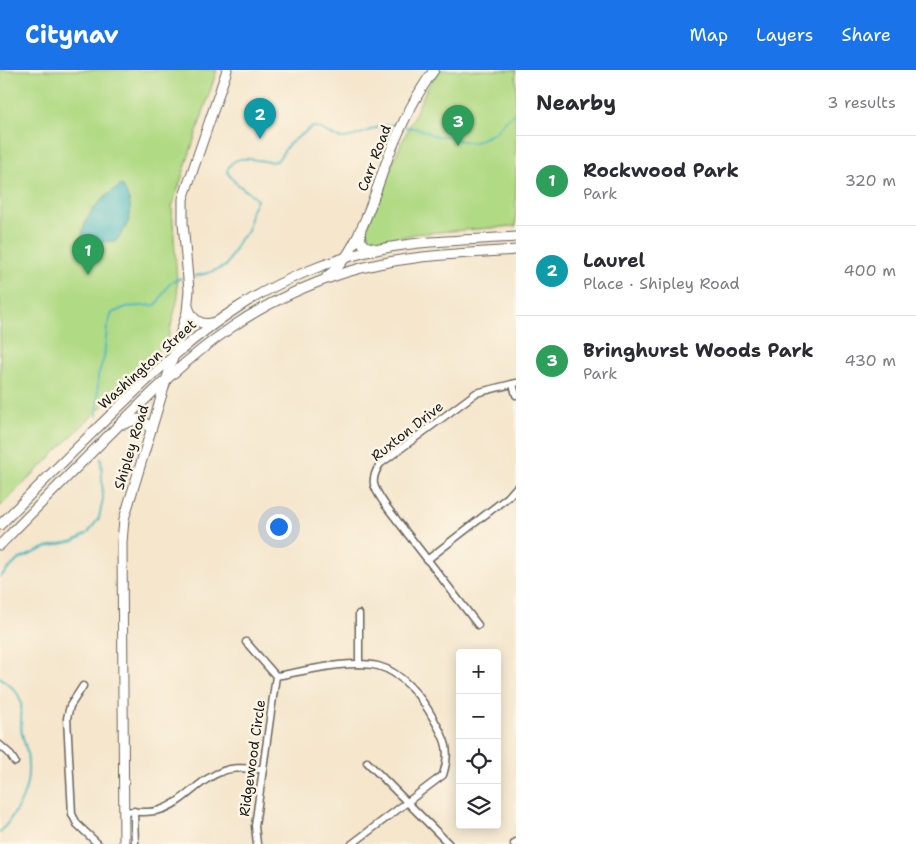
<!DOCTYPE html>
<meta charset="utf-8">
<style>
body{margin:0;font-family:"Shantell Sans",sans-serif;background:#f2f2f3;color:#2b2b33}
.controls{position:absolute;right:15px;bottom:15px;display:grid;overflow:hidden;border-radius:5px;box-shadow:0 2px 12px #0003}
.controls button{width:45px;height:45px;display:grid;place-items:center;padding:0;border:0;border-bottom:1px solid #e1e1e2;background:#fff;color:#2b2b33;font:25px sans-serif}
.you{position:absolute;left:278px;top:456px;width:18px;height:18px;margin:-12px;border:4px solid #fff;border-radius:50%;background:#1a73e8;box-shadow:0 0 0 8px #1a73e833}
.badge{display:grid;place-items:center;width:32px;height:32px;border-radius:50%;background:#1a73e8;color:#fff;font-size:16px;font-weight:700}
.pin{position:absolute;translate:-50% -41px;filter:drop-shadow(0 1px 2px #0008)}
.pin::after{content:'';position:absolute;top:26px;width:18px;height:15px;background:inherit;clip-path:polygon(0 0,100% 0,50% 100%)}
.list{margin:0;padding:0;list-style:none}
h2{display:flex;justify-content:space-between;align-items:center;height:65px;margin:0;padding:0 20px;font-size:21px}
h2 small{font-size:16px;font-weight:400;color:#7c7c81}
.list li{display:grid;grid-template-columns:32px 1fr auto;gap:15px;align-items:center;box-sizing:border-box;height:90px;padding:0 20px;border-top:1px solid #e1e1e2}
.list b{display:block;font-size:19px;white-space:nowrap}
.list p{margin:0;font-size:16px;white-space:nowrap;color:#7c7c81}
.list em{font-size:16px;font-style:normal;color:#7c7c81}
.icon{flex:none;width:28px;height:28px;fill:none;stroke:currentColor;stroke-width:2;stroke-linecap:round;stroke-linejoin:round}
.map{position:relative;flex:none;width:516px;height:774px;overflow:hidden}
header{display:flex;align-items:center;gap:30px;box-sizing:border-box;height:70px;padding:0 25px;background:#1a73e8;color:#fff}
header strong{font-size:24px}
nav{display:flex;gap:28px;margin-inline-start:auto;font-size:18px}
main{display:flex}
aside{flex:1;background:#fff}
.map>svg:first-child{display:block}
.green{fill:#b1da84;stroke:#667b50}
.water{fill:#48b7bf;stroke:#326a6e}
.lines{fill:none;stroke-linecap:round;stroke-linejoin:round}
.stream{stroke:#48b7bf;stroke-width:2}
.street-casing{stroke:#68635a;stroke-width:9}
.secondary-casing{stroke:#68635a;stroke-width:11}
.street{stroke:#fff;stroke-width:6}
.secondary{stroke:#fff;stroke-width:9}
.labels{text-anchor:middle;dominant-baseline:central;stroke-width:5;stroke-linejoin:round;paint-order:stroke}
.street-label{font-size:14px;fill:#1c1c1c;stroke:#fcf5e5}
</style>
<header>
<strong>Citynav</strong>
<nav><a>Map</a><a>Layers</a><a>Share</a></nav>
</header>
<main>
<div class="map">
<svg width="516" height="774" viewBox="0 0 516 774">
<rect width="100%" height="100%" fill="#fcf5e5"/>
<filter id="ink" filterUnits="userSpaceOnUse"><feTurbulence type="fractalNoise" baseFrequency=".02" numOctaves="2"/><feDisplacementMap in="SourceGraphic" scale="10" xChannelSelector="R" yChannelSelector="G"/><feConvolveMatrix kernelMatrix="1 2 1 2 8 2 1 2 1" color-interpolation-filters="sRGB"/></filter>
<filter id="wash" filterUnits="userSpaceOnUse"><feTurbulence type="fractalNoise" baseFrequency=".0096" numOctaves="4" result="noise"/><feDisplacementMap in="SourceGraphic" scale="20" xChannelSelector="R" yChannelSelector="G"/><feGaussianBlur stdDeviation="1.12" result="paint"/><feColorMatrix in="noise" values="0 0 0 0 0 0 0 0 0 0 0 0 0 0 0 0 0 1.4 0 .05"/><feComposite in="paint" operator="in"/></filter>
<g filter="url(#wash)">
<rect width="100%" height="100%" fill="#f5e6cc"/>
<g class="green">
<polygon points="0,0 217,0 172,137 178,227 167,272 0,437"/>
<polygon points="439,0 516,0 516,156 414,164 372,174 368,173 365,170 365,161 376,137 392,94 427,18"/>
</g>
<path class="water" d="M 122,115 C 136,139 132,151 116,171 L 100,172 L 82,167 C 84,143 102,127 122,115 Z"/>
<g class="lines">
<g class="stream">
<polyline points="405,57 420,59 435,66 447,66 458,70 473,73 496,62 504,52 516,42"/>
<path d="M 195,206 L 208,203 L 226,196 L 240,169 L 248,161 L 251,142 L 257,130 C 247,119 233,115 227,101 C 235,78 261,95 277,91 L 289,74 L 312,57 C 323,56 330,67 341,68 C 360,69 376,52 398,55"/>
<polyline points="97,346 98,305 104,288 107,258 112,243 126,237 156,235 170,213 181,208"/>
<polyline points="0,507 18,490 47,477 74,471 88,463 99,448 103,429 101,388"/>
<path d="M 0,607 C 5,612 13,617 17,623 C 25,634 19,651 22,664 C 23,670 26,676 27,683 C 32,718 21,736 0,763"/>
</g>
</g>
</g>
<g filter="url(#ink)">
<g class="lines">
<g class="street-casing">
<g id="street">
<polyline points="513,314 516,325"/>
<polyline points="427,490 508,427 516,418"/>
<polyline points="359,544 359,594"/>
<path d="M 478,555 L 386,436 C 375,419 368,413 380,394 L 476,323 L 516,313"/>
<polyline points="246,572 276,606 255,756 257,774"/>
<path d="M 276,606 C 306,601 349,589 378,596 C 402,602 422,628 433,648 C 446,670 451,680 443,705 L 352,774"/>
<polyline points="83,616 70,636 67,648 72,744 77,754 98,774"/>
<polyline points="0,675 9,683 15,692"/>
<polyline points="367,692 449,774"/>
<path d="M 125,741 C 135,742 150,743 160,740 C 184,733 199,709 223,701 C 235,696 249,699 262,699"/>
<polyline points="134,741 135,774"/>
<polyline points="514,774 516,772"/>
</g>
</g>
<g class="secondary-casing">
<g id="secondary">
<polyline points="360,160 361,171 364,176 377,179"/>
<path d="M 327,206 C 358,187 376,118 389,85 C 401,55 415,26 434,0"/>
<path d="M 188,236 C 192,249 200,257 215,252"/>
<polyline points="124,354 138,349 145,353 151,359"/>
<path d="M 0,455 C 40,415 80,374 121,335 C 157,300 195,265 237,238 C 278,211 333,188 380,179 C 425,170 471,170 516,167"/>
<path d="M 0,475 C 37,437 74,400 112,362 C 149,325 188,287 232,257 C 267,233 306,215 347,202 C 401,185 460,184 516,180"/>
<polyline points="124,774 122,472 124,449 187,242 189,220 183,153 183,129 227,0"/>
</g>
</g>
<use href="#street" class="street"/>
<use href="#secondary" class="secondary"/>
</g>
</g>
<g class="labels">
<g class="street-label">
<text transform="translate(374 88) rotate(-69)">Carr Road</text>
<text transform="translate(147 294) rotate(-42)">Washington Street</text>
<text transform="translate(407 361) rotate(-38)">Ruxton Drive</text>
<text transform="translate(131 377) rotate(-73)">Shipley Road</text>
<text transform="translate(252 688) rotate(-82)">Ridgewood Circle</text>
</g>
</g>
</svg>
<div class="controls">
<button>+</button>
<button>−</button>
<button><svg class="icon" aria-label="locate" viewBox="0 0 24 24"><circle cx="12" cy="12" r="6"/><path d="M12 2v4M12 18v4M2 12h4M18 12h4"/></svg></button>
<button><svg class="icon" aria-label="layers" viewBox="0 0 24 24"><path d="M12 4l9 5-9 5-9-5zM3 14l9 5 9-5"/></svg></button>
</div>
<div class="you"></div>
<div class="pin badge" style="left:88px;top:205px;background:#2e9e5b">1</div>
<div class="pin badge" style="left:260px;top:69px;background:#0f9aa8">2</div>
<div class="pin badge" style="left:458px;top:76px;background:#2e9e5b">3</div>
</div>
<aside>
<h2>Nearby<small>3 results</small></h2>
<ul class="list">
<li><span class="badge" style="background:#2e9e5b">1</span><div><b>Rockwood Park</b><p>Park</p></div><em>320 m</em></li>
<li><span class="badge" style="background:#0f9aa8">2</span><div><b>Laurel</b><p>Place · Shipley Road</p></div><em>400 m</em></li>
<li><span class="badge" style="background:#2e9e5b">3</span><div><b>Bringhurst Woods Park</b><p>Park</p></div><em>430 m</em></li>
</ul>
</aside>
</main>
